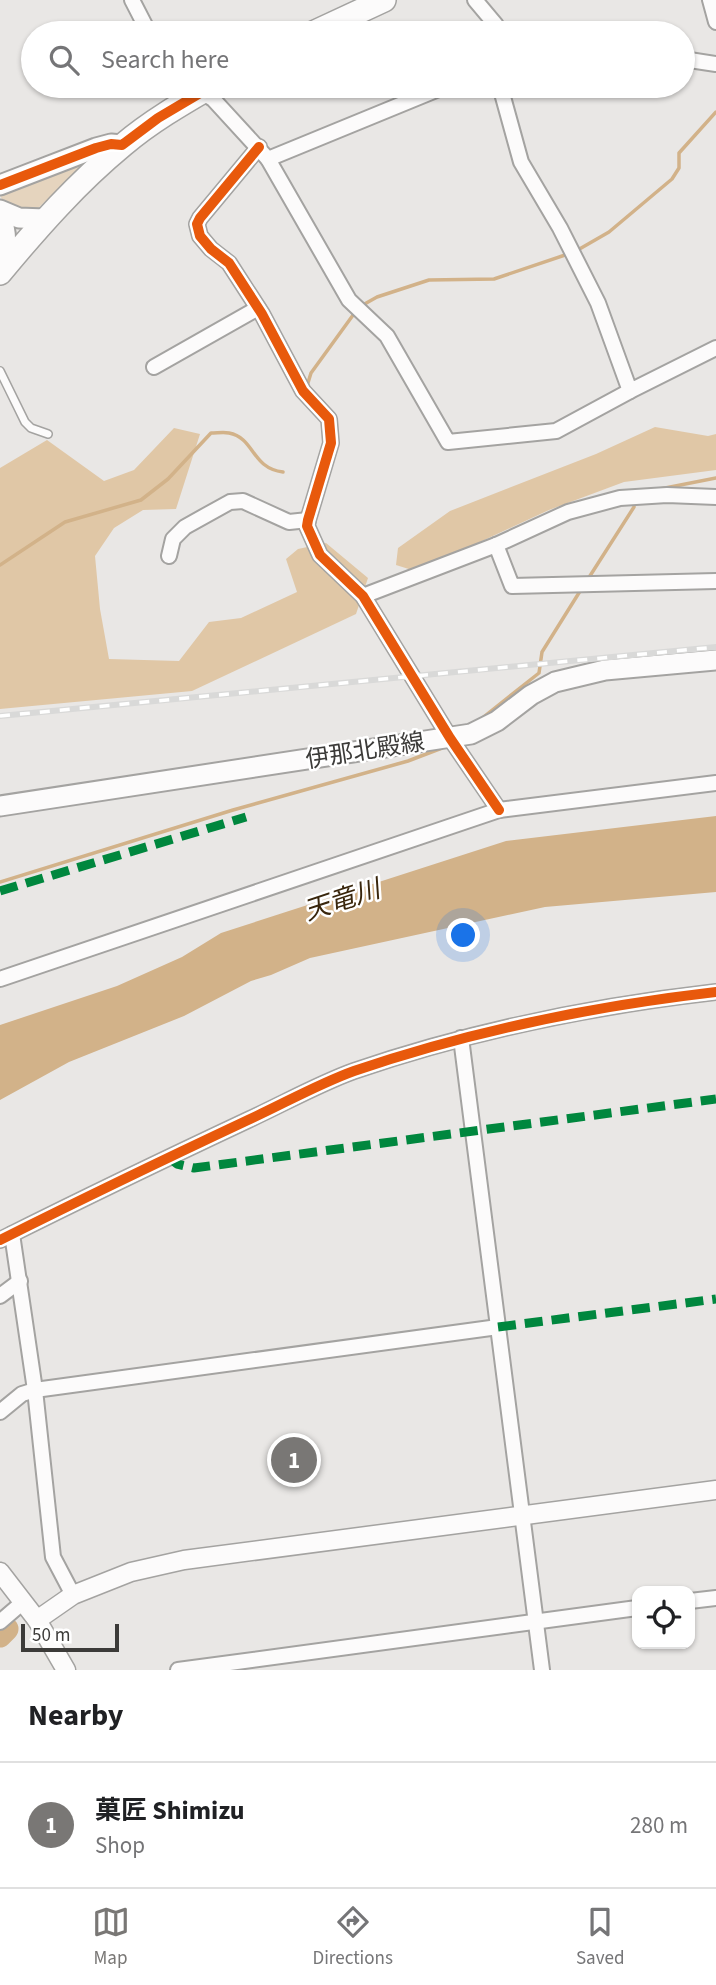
<!DOCTYPE html>
<meta charset="utf-8">
<style>
body{margin:0;font-family:"Source Sans 3","Noto Sans JP",sans-serif;background:#f6f6f6;color:#202124}
.controls{position:absolute;right:21px;bottom:21px;display:grid;overflow:hidden;border-radius:14px;box-shadow:0 2px 5px #0004}
.controls button{width:63px;height:63px;display:grid;place-items:center;padding:0;border:0;border-bottom:2px solid #e0e0e0;background:#fff;color:#202124;font:35px sans-serif}
.scale{position:absolute;left:21px;bottom:18px;width:98px;box-sizing:border-box;padding-left:7px;border:4px solid #3c3b39;border-top:0;font-size:19px;line-height:24px;white-space:nowrap;color:#3c3b39;-webkit-text-stroke:5px #fff;paint-order:stroke}
.you{position:absolute;left:464px;top:936px;width:24px;height:24px;margin:-18px;border:5px solid #fff;border-radius:50%;background:#1a73e8;box-shadow:0 0 0 10px #1a73e833}
.badge{display:grid;place-items:center;width:46px;height:46px;border-radius:50%;background:#797775;color:#fff;font-size:23px;font-weight:700}
.pin{position:absolute;translate:-50% -50%;border:4px solid #fff;box-shadow:0 2px 7px #0006}
.list{margin:0;padding:0;list-style:none}
h2{display:flex;justify-content:space-between;align-items:center;height:91px;margin:0;padding:0 28px;font-size:30px}
h2 small{font-size:23px;font-weight:400;color:#757577}
.list li{display:grid;grid-template-columns:46px 1fr auto;gap:21px;align-items:center;box-sizing:border-box;height:126px;padding:0 28px;border-top:2px solid #e0e0e0}
.list b{display:block;font-size:26px;white-space:nowrap}
.list p{margin:0;font-size:23px;white-space:nowrap;color:#757577}
.list em{font-size:23px;font-style:normal;color:#757577}
.icon{flex:none;width:38px;height:38px;fill:none;stroke:currentColor;stroke-width:2;stroke-linecap:round;stroke-linejoin:round}
.map{position:relative;flex:none;width:716px;height:1670px;overflow:hidden}
.search{position:absolute;background:#fff;box-shadow:0 2px 5px #0004;left:21px;right:21px;top:21px;height:77px;display:flex;align-items:center;gap:18px;box-sizing:border-box;padding:0 24px;border-radius:38px;color:#757577;font-size:26px}
.sheet{height:217px;background:#fff}
nav{display:flex;justify-content:space-around;align-items:center;box-sizing:border-box;height:98px;border-top:2px solid #e0e0e0;background:#fff;font-size:19px;color:#757577}
nav a{display:grid;justify-items:center;gap:4px}
nav .on{color:#797775}
.map>svg:first-child{display:block}
.green{fill:#e5d4be}
.forest{fill:#e0c7a6}
.water{fill:#d2b289}
.lines{fill:none;stroke-linecap:round;stroke-linejoin:round}
.stream{stroke:#d2b289;stroke-width:3.5}
.river{stroke:#d2b289;stroke-width:23}
.service-casing{stroke:#a4a3a1;stroke-width:10}
.minor-casing{stroke:#a4a3a1;stroke-width:18}
.tertiary-casing{stroke:#a4a3a1;stroke-width:21}
.secondary-casing{stroke:#a4a3a1;stroke-width:23}
.trunk-casing{stroke:#a4a3a1;stroke-width:26}
.service{stroke:#fcfbfb;stroke-width:7}
.minor{stroke:#fcfbfb;stroke-width:14}
.tertiary{stroke:#fcfbfb;stroke-width:18}
.secondary{stroke:#fcfbfb;stroke-width:19}
.trunk{stroke:#fcfbfb;stroke-width:23}
.rail-casing{stroke:#d9d9d8;stroke-width:6}
.rail{stroke:#fff;stroke-width:3.5;stroke-dasharray:10;stroke-linecap:butt}
.quiet{stroke:#00873e;stroke-width:9;stroke-dasharray:18 9;stroke-linecap:butt}
.cycleway-casing{stroke:#fff;stroke-width:15}
.cycleway{stroke:#e8590c;stroke-width:10}
.labels{text-anchor:middle;dominant-baseline:central;stroke-width:5;stroke-linejoin:round;paint-order:stroke}
.street-label{font-size:24px;fill:#3c3b39;stroke:#fff}
.water-label{font-size:26px;font-style:italic;fill:#39260c;stroke:#fff}
</style>
<div class="map">
<svg width="716" height="1670" viewBox="0 0 716 1670">
<rect width="100%" height="100%" fill="#e9e7e5"/>
<path class="green" d="M 92,158 L 36,210 C 22,212 0,207 0,192 Z"/>
<g class="forest">
<polygon points="655,427 708,436 716,434 716,470 624,482 549,510 467,548 431,576 396,565 398,548 450,511 596,454"/>
<polygon points="174,428 200,434 176,509 143,510 114,528 95,556 100,609 109,659 179,661 209,622 241,618 297,592 286,559 298,549 326,543 368,578 356,614 192,691 0,709 0,468 47,440 104,481 134,470"/>
</g>
<polygon class="water" points="716,816 716,892 545,907 310,958 271,975 251,981 184,1016 69,1062 0,1100 0,1025 117,986 182,957 221,933 506,841"/>
<g class="lines">
<g class="stream">
<polyline points="576,251 609,232 672,179 679,168 679,153 716,112"/>
<polyline points="361,306 377,297 429,280 494,279 568,254"/>
<polyline points="307,386 311,373 356,311"/>
<polyline points="660,489 716,478"/>
<path d="M 0,565 L 65,522 L 141,500 L 168,479 L 211,433 C 217,433 224,432 229,433 C 255,438 251,468 283,472"/>
<polyline points="588,579 634,507"/>
<polyline points="481,719 539,673 542,652 582,588"/>
<polyline points="0,882 233,810 408,761 442,748"/>
</g>
<polyline class="river" points="0,1636 7,1629"/>
<g class="service-casing">
<polyline id="service" points="0,371 25,422 31,428 48,434"/>
</g>
<g class="minor-casing">
<g id="minor">
<polyline points="132,0 149,33"/>
<polyline points="475,0 496,25 496,33"/>
<polyline points="710,0 716,22"/>
<polyline points="683,59 716,64"/>
<polyline points="500,86 521,162 560,228 598,303 630,391 716,348"/>
<polyline points="197,89 213,99 268,159 446,86"/>
<polyline points="259,147 200,218 197,224 200,236 211,249 229,263 262,314 303,391 329,419 331,443 308,520 307,526 320,555 363,596 450,738 499,810"/>
<polyline points="268,159 349,300 387,336 448,442 556,431 630,391"/>
<polyline points="154,367 258,308"/>
<polyline points="496,545 512,586 716,581"/>
<polyline points="169,556 173,539 185,527 230,502 243,501 289,522 308,520"/>
<polyline points="363,596 496,545 568,512 620,498 667,495 716,497"/>
<polyline points="0,979 499,810 716,783"/>
<polyline points="461,1038 542,1670"/>
<polyline points="12,1234 35,1390 53,1557 73,1595"/>
<path d="M 0,1240 C 82,1199 165,1159 248,1120 C 283,1104 318,1084 354,1071 C 471,1031 594,1006 716,992"/>
<polyline points="0,1296 20,1281"/>
<polyline points="0,1412 22,1394 35,1390 498,1327"/>
<polyline points="690,1601 716,1598"/>
<polyline points="0,1622 22,1603"/>
<polyline points="178,1670 637,1608"/>
</g>
</g>
<g class="tertiary-casing">
<g id="tertiary">
<polyline points="0,1572 37,1620 66,1670"/>
<polyline points="37,1620 73,1595 131,1572 184,1560 716,1490"/>
</g>
</g>
<g class="secondary-casing">
<g id="secondary">
<polyline points="0,185 96,148 111,144 122,145"/>
<polyline points="0,210 19,218 45,219"/>
<path d="M 0,215 C 8,233 7,249 0,268"/>
<polyline points="0,806 471,734 497,721 531,695 555,682 605,670 716,660"/>
</g>
</g>
<g class="trunk-casing">
<g id="trunk">
<polyline points="313,33 384,0"/>
<path d="M 0,273 C 38,227 77,183 123,145 C 150,122 181,104 212,86"/>
</g>
</g>
<use href="#service" class="service"/>
<use href="#minor" class="minor"/>
<use href="#tertiary" class="tertiary"/>
<use href="#secondary" class="secondary"/>
<use href="#trunk" class="trunk"/>
<g class="rail-casing">
<polyline id="rail" points="0,716 716,647"/>
</g>
<use href="#rail" class="rail"/>
<g class="quiet">
<polyline points="0,891 246,817"/>
<polyline points="168,1157 177,1164 194,1168 716,1099"/>
<polyline points="498,1327 716,1299"/>
</g>
<g class="cycleway-casing">
<g id="cycleway">
<polyline points="259,147 200,218 197,224 200,236 211,249 229,263 262,314 303,391 329,419 331,443 308,520 307,526 320,555 363,596 450,738 499,810"/>
<polyline points="0,185 96,148 111,144 122,145 158,118 212,86"/>
<path d="M 0,1240 C 82,1199 165,1159 248,1120 C 283,1104 318,1084 354,1071 C 471,1031 594,1006 716,992"/>
</g>
</g>
<use href="#cycleway" class="cycleway"/>
</g>
<g class="labels">
<g class="street-label">
<text transform="translate(365 751) rotate(-9)">伊那北殿線</text>
</g>
<g class="water-label">
<text transform="translate(342 900) rotate(-18)">天竜川</text>
</g>
</g>
</svg>
<div class="controls">
<button><svg class="icon" aria-label="locate" viewBox="0 0 24 24"><circle cx="12" cy="12" r="6"/><path d="M12 2v4M12 18v4M2 12h4M18 12h4"/></svg></button>
</div>
<div class="scale">50 m</div>
<div class="you"></div>
<div class="pin badge" style="left:294px;top:1460px">1</div>
<div class="search"><svg class="icon" aria-label="search" viewBox="0 0 24 24"><circle cx="10" cy="10" r="6"/><path d="M15 15l6 6"/></svg>Search here</div>
</div>
<section class="sheet">
<h2>Nearby<small></small></h2>
<ul class="list">
<li><span class="badge">1</span><div><b>菓匠 Shimizu</b><p>Shop</p></div><em>280 m</em></li>
</ul>
</section>
<nav>
<a class="on"><svg class="icon" aria-label="map" viewBox="0 0 24 24"><path d="M3 6l6-2 6 2 6-2v14l-6 2-6-2-6 2zM9 4v14M15 6v14"/></svg>Map</a>
<a><svg class="icon" aria-label="directions" viewBox="0 0 24 24"><path d="M12 3l9 9-9 9-9-9zM9 14v-3h6M13 9l2 2-2 2"/></svg>Directions</a>
<a><svg class="icon" aria-label="saved" viewBox="0 0 24 24"><path d="M7 4h10v16l-5-4-5 4z"/></svg>Saved</a>
</nav>
